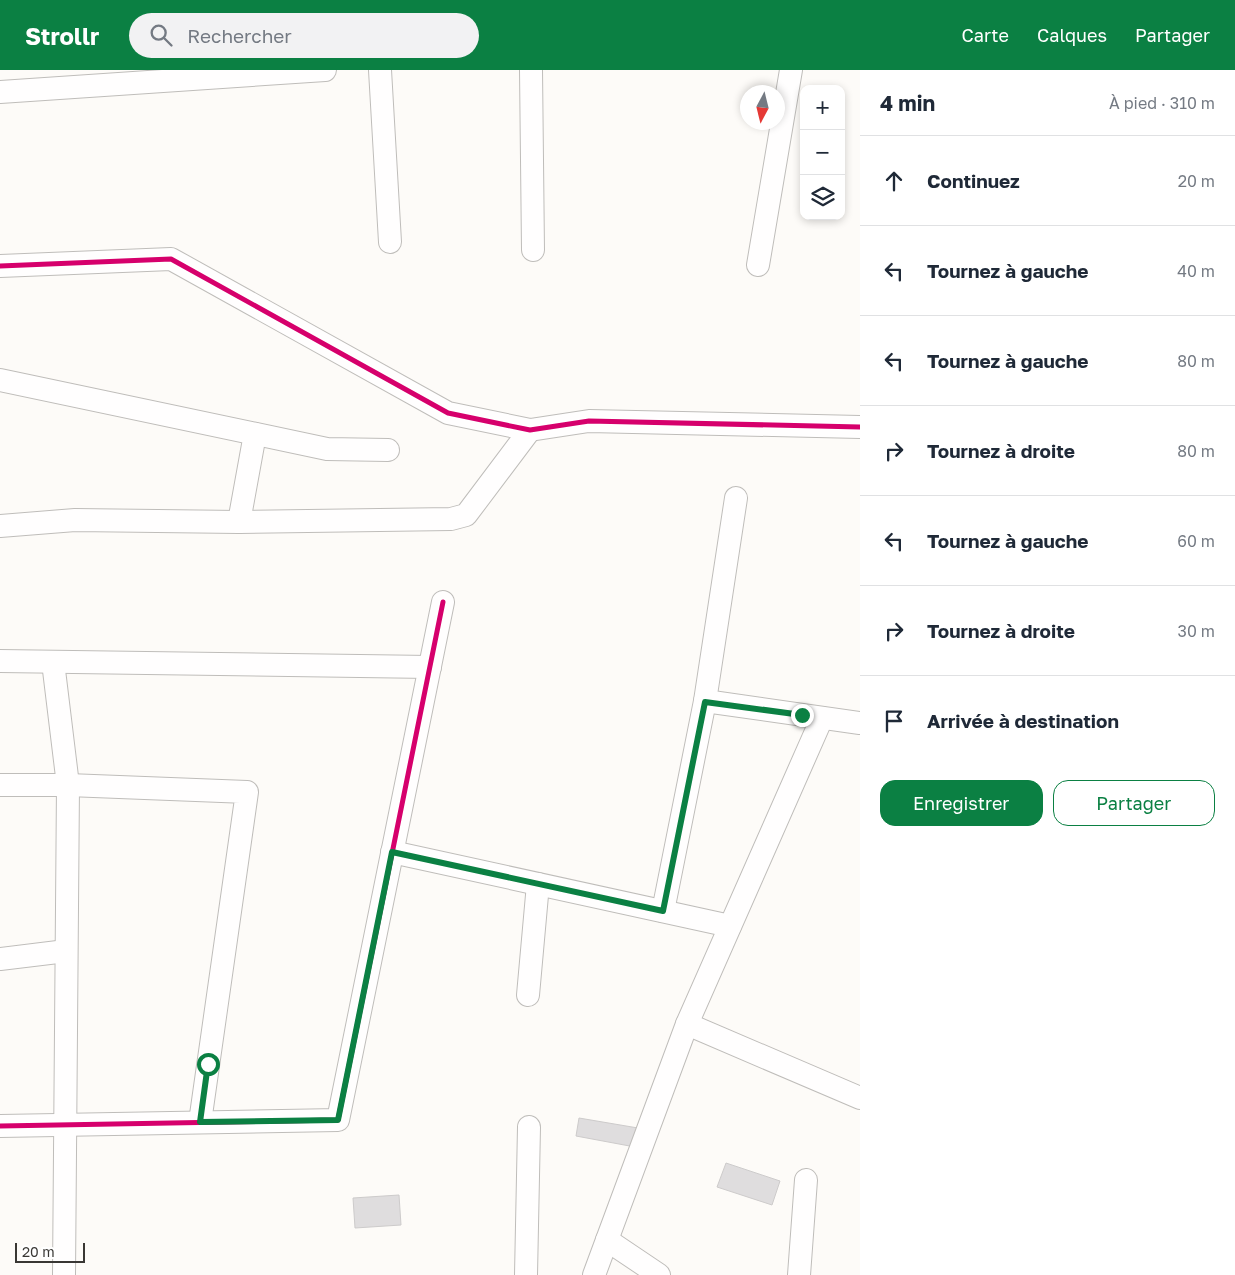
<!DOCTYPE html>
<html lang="fr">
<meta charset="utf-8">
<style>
body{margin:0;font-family:"Golos Text",sans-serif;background:#f2f2f3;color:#1f2937}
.controls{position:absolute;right:15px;top:15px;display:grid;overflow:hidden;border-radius:10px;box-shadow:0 2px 8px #0003}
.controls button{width:45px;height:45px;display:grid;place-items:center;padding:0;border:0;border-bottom:1px solid #e0e1e3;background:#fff;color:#1f2937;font:25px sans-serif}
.compass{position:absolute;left:740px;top:15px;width:45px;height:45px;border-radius:50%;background:#fff;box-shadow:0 2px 8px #0003;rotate:187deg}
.scale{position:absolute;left:15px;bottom:12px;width:70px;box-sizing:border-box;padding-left:5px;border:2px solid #393734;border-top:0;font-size:14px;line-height:18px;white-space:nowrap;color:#393734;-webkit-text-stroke:4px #fff;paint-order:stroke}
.stop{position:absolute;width:15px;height:15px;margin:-11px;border:4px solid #0b8043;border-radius:50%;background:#fff}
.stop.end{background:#0b8043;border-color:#fff;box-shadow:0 1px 5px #0008}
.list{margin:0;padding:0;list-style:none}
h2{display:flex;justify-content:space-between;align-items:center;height:65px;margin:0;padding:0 20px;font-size:21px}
h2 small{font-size:16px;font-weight:400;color:#747a83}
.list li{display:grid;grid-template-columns:32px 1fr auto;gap:15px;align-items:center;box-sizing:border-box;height:90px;padding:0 20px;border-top:1px solid #e0e1e3}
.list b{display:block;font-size:19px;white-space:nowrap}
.list em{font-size:16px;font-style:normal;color:#747a83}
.actions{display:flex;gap:10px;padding:15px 20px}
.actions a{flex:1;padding:11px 0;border:1px solid #0b8043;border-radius:15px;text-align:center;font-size:18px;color:#0b8043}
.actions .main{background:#0b8043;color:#fff}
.icon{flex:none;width:28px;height:28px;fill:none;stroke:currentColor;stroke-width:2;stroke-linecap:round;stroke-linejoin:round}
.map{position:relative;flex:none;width:860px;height:1205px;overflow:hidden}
header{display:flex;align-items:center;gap:30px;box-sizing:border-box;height:70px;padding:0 25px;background:#0b8043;color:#fff}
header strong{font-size:24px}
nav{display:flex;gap:28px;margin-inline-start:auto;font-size:18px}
.search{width:350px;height:45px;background:#f2f2f3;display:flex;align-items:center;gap:12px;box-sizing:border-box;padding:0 18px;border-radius:28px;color:#747a83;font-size:19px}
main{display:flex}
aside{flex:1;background:#fff}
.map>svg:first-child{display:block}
.building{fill:#dfddde;stroke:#cdcbcb}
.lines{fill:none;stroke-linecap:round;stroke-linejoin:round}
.minor-casing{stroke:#bfbdba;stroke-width:24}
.minor{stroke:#fffefe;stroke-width:22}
.cycleway-casing{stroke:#fff;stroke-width:8}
.cycleway{stroke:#d6006c;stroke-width:5}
.route{stroke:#0b8043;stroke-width:6}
</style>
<header>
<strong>Strollr</strong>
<div class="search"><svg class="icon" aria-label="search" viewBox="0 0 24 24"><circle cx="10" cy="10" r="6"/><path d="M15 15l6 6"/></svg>Rechercher</div>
<nav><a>Carte</a><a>Calques</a><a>Partager</a></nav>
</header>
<main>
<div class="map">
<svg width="860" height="1205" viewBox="0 0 860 1205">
<rect width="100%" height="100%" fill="#fdfbf8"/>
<g class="building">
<polygon points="579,1048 638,1058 635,1077 576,1066"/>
<polygon points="726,1093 780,1111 772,1135 717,1117"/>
<polygon points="399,1125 401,1155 355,1158 353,1128"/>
</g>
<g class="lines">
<g class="minor-casing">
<g id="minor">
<polyline points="380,0 390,172"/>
<polyline points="531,0 533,180"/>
<polyline points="0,22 325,0"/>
<polyline points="758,195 791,0"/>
<polyline points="0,196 171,189 448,343 530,360 589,351 860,357"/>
<polyline points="0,310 327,379 388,380"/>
<polyline points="239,452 255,364"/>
<polyline points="0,456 75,450 239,452 451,449 466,445 530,360"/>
<polyline points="0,591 430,597"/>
<polyline points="53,592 68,715 64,1205"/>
<polyline points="705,631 860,653"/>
<polyline points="0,715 68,715 247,722 200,1052"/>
<polyline points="392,782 730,856"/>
<polyline points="663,841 705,631 736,428"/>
<polyline points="0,889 66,881"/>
<polyline points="528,925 538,814"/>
<polyline points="687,954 860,1028"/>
<polyline points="0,1056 338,1050 443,532"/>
<polyline points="607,1170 659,1205"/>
<polyline points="526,1205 529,1057"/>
<polyline points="594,1205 687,954 822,648"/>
<polyline points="799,1205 806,1110"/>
</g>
</g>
<use href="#minor" class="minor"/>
<g class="cycleway-casing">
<g id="cycleway">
<polyline points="0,196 171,189 448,343 530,360 589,351 860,357"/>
<polyline points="0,1056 338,1050 443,532"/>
</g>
</g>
<use href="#cycleway" class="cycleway"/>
</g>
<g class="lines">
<polyline class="route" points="208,994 200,1052 338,1050 392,782 663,841 705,632 802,645"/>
</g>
</svg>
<div class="controls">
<button>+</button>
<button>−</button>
<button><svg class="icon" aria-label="layers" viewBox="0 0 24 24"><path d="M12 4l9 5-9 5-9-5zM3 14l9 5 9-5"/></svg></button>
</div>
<svg class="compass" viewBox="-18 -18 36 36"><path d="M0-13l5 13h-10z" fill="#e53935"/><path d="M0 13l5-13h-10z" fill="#747a83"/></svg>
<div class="scale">20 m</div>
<div class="stop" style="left:208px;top:994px"></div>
<div class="stop end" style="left:802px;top:645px"></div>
</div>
<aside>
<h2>4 min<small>À pied · 310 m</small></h2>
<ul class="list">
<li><svg class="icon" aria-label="ahead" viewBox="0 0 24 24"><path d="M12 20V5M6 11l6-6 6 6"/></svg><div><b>Continuez</b></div><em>20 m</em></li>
<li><svg class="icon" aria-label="left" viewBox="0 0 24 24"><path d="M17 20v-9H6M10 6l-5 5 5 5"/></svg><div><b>Tournez à gauche</b></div><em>40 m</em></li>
<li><svg class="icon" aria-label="left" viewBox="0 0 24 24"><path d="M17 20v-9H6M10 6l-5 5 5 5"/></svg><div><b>Tournez à gauche</b></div><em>80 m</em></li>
<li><svg class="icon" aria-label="right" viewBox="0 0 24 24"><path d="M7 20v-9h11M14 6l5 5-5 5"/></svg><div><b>Tournez à droite</b></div><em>80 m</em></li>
<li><svg class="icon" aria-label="left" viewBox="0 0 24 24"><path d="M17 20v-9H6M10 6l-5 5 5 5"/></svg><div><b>Tournez à gauche</b></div><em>60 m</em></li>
<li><svg class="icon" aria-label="right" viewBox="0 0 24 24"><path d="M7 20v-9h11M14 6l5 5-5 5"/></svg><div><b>Tournez à droite</b></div><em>30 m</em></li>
<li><svg class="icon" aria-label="arrive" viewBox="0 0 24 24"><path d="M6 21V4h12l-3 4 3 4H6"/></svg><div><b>Arrivée à destination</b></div></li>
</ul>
<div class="actions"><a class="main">Enregistrer</a><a>Partager</a></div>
</aside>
</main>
